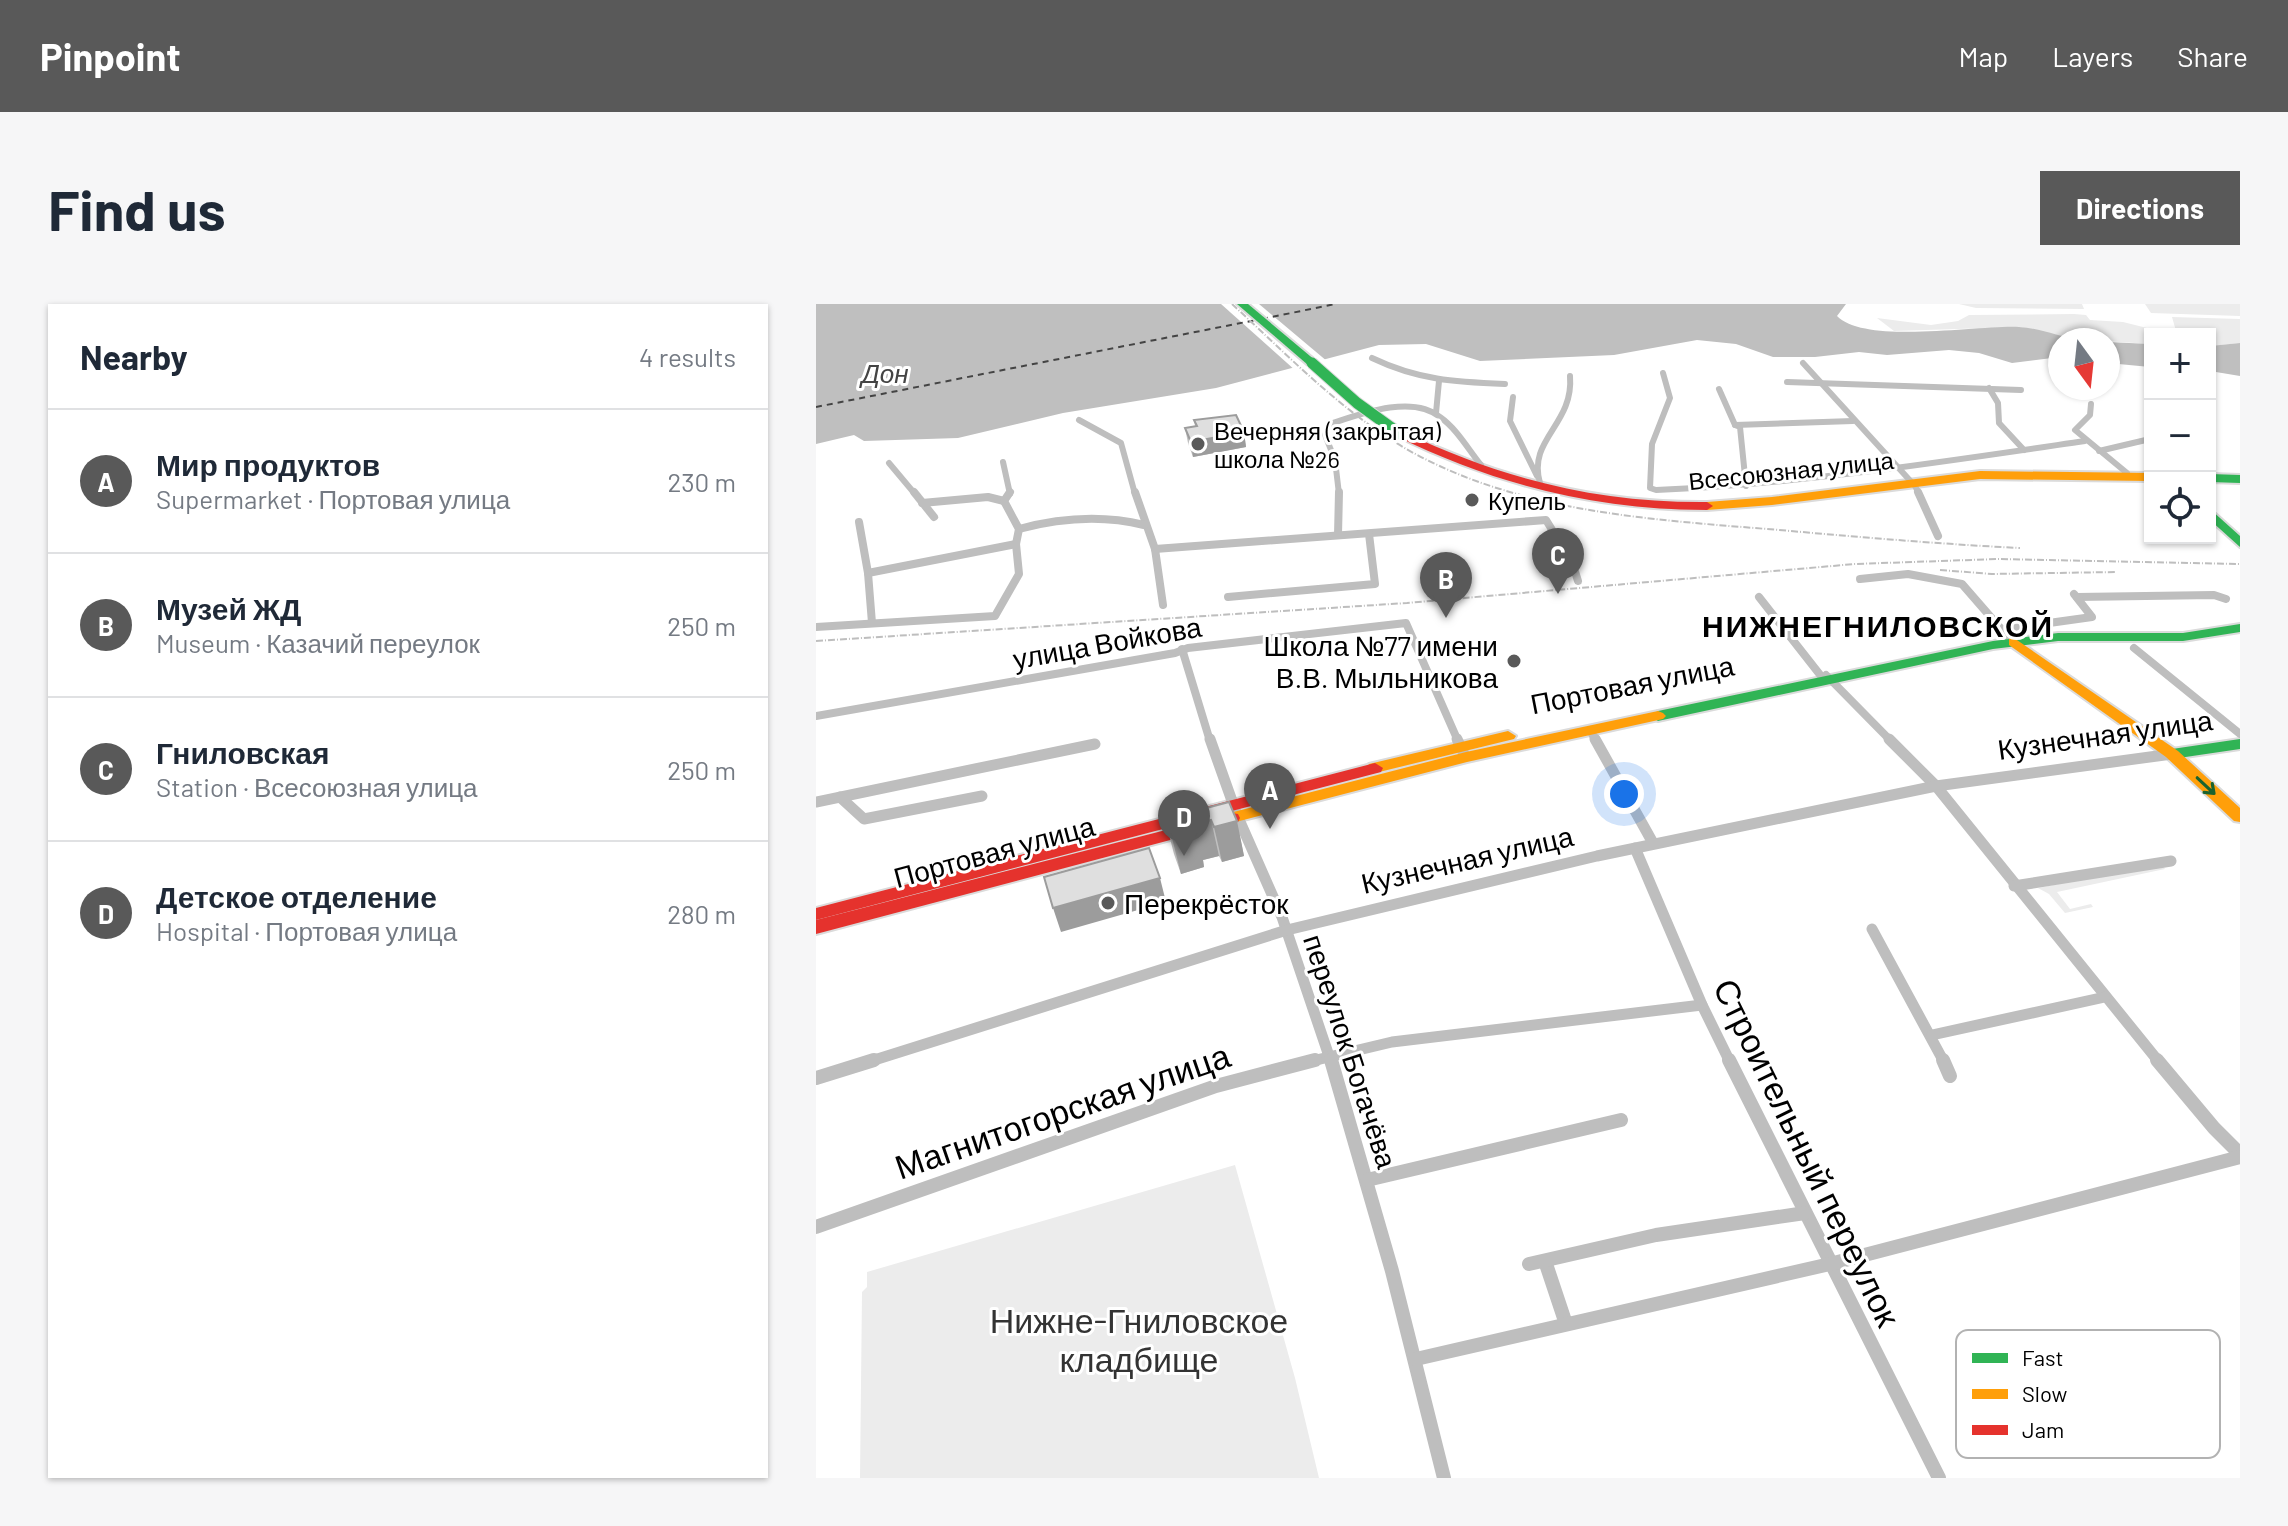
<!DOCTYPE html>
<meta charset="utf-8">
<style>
body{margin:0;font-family:Barlow,sans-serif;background:#f6f6f7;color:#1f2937}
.controls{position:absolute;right:24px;top:24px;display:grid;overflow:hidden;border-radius:0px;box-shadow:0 2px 6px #0004}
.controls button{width:72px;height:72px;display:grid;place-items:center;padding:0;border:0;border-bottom:2px solid #e0e1e3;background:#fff;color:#1f2937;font:40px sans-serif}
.compass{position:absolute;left:1232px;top:24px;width:72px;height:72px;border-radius:50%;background:#fff;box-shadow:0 2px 6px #0004;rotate:165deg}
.you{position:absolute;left:808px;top:490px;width:28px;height:28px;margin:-20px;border:6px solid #fff;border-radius:50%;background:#1a73e8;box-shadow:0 0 0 12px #1a73e833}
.badge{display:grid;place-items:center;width:52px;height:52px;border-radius:50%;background:#595959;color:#fff;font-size:26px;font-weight:700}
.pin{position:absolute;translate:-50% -66px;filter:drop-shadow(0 2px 4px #0008)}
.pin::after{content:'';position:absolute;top:42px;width:28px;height:24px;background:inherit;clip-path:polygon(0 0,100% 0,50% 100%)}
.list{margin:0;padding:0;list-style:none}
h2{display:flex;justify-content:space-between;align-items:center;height:104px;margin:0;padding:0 32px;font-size:34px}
h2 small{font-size:26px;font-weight:400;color:#747a83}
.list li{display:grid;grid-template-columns:52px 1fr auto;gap:24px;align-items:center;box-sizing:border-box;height:144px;padding:0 32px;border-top:2px solid #e0e1e3}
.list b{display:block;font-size:30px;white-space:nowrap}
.list p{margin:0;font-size:26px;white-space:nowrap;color:#747a83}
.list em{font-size:26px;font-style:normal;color:#747a83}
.icon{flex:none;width:44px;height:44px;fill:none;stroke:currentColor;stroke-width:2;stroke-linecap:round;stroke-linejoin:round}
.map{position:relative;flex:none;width:1424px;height:1174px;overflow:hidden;border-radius:0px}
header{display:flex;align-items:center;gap:48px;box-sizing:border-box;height:112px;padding:0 40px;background:#595959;color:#fff}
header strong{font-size:38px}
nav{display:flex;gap:44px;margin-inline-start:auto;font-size:28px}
.intro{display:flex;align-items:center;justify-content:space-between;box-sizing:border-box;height:192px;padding:0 48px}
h1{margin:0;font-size:56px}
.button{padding:20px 36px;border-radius:0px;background:#595959;color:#fff;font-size:28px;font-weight:700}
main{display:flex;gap:48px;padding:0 48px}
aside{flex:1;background:#fff;border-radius:0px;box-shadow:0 2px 6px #0004}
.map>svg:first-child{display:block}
.green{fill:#ececec}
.water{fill:#bfbfbf}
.pier{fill:#fff}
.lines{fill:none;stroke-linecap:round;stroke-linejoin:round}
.ferry{stroke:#444;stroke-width:2;stroke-dasharray:6 5;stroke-linecap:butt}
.fast-casing{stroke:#dbdbdb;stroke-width:4}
.slow-casing{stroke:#dbdbdb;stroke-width:4}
.jam-casing{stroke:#dbdbdb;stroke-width:4}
.street-far3{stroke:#bebebe;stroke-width:6}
.street-far2{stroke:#bebebe;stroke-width:8}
.street-far1{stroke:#bebebe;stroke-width:11}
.street{stroke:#bebebe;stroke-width:14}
.fast{fill:#30b455;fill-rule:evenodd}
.slow{fill:#ff9f0a;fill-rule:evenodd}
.jam{fill:#e5322d;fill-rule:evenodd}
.rail{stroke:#bebebe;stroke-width:2;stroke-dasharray:7 2 1 2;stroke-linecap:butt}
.fast-bridge-casing{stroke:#dbdbdb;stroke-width:13;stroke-linecap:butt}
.fast-bridge{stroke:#30b455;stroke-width:11}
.wall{fill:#c0c0c0}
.shaded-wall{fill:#9c9c9c}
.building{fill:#dfdfdf;stroke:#9c9c9c;stroke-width:2}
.oneway{stroke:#1a632f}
.poi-dot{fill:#595959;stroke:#fff;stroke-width:3}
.labels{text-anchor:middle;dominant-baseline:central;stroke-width:6;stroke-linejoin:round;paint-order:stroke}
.far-poi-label{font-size:24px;fill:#000;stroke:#fff;text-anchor:start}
.far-street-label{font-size:24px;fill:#000;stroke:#fff}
.far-water-label{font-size:26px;font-style:italic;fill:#444;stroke:#fff}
.street-label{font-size:28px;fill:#000;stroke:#fff}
.poi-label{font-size:28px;fill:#000;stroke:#fff;text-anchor:end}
.far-district-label{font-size:30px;font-weight:bold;letter-spacing:2px;fill:#000;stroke:#fff}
.near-street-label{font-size:34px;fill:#000;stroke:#fff}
.near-park-label{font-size:34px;fill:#333;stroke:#fff}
.key{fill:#fff;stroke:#b2b2b2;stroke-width:2}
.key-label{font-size:22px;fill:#000}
</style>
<header>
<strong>Pinpoint</strong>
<nav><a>Map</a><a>Layers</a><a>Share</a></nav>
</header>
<div class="intro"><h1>Find us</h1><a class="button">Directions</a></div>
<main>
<aside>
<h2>Nearby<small>4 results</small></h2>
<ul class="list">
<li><span class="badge">A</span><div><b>Мир продуктов</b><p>Supermarket · Портовая улица</p></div><em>230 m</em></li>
<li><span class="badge">B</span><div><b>Музей ЖД</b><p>Museum · Казачий переулок</p></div><em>250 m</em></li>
<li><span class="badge">C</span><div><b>Гниловская</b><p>Station · Всесоюзная улица</p></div><em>250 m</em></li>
<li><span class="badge">D</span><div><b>Детское отделение</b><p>Hospital · Портовая улица</p></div><em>280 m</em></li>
</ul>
</aside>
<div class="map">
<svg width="1424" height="1174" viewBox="0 0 1424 1174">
<rect width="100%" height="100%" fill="#fff"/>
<g class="green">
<polygon points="1143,0 1266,0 1268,5 1160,4"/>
<polygon points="1329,0 1424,0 1424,12 1335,9"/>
<polygon points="1258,10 1270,11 1274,16 1307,18 1347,28 1360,27 1356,13 1424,15 1424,39 1394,42 1394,30 1334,30 1334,40 1259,35 1204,23 1078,27 1061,14 1115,21 1142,17 1153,11"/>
<polygon points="1345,560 1349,565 1241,588 1254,605 1275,600 1277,603 1249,609 1233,590 1222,584"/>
<polygon points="419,861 479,1074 503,1174 44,1174 46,988 51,983 51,968"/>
</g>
<g class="water">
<path d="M 0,0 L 1030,0 L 1021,12 C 1049,41 1163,21 1203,23 C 1224,24 1244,33 1264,36 L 1244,36 L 1244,53 L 1196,59 L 1163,49 L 1133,46 L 1071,51 L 1043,48 L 999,53 L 957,53 L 920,40 L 881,36 L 798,51 L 664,57 L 610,40 L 563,41 L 400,84 L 247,109 L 142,134 L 48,137 L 38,131 L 0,140 Z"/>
<polygon points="1292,38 1334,40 1334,63 1292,59"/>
<polygon points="1424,39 1424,72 1394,67 1394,42"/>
</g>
<polygon class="pier" points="405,0 443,0 512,58 480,67"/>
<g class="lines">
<g class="ferry">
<polyline points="446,15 519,0"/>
<polyline points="0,103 440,16"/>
</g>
<g class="fast-casing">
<g id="fast">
<polygon points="421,0 432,0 500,57 500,61 492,61"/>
<polygon points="1394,170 1424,171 1424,179 1394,178"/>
<polygon points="1394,205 1424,232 1424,243 1394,216"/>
<polygon points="1424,320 1424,328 1367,337 1242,337 1177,345 842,417 834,412 842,407 1177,337 1242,329 1367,329"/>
<polygon points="1424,435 1424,445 1356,455 1348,450 1356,445"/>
</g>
</g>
<g class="slow-casing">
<g id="slow">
<polygon points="1164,167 1334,169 1334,177 1164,175 956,201 891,206 885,202 891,198 956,193"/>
<polygon points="1198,334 1362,447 1424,504 1424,518 1418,517 1350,453 1193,341 1193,335"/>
<polygon points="842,407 847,409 850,412 847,415 651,458 416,519 408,514 410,510 650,448"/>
<polygon points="692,427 700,432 698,435 559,469 551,464 553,460"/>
</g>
</g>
<g class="jam-casing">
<g id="jam">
<path d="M 580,128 L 588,128 C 686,175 782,199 891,198 L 897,202 L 891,206 C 780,206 680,181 580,132 Z"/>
<polygon points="559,459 567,464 565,468 0,616 0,604"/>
<polygon points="416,509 422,510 424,514 422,518 0,630 0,616"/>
</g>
</g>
<g class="street-far3">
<path d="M 556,54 C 602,76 639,78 689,80"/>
<polyline points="987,59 1099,182 1103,190"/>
<path d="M 847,69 L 854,94 L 836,140 L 834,184 L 840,186 C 984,180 1126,158 1269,137"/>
<polyline points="971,78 1205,86"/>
<polyline points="1173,84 1182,99 1183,119 1208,146"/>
<polyline points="903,85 919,121 924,123 930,182"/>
<polyline points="697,93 694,117 721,172"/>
<polyline points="1275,100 1274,111 1259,126 1311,169"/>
<polyline points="620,109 623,77"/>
<polyline points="263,116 305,139 319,190"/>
<polyline points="919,121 1037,117"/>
<polyline points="1283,147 1334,135"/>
<polyline points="187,158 194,190"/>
<polyline points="73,159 99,190"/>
<path d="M 724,179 C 711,135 758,121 754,72"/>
<path d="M 523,190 L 519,156 L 509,131 L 514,120 C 544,110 596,90 624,113 C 641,125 652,145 665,161"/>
</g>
<g class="street-far2">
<polyline points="98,188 118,213"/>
<polyline points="319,188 339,245 347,301"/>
<polyline points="1102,188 1122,232"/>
<polyline points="106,199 172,193 188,197"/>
<polyline points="43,218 52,269 56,319"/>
<path d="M 203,225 C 244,214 287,211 328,221"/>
<polyline points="522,231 523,188"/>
<polyline points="339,245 730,216 756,258 762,277"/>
<polyline points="52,269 200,240"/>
<polyline points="1044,275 1092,270 1146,280 1193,334"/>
<polyline points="412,293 559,280 553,230"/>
<polyline points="943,293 1005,372"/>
<polyline points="1261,293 1398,291 1410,295"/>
<polyline points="0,323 179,312 203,270 200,240 203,225 188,197 194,188"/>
<polyline points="1183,326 1276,313 1258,290"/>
<polyline points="1318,344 1424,430"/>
<polyline points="366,345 394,437"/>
<polyline points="1010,371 1075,437"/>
<polyline points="0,412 359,349 372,344 590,319 642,437"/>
<polyline points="774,426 780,437"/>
</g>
<g class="street-far1">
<polyline points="394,435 421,511 466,613 515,758"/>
<polyline points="641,435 649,452"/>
<polyline points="779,435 837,539"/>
<polyline points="1073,435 1120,482 1343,758"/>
<polyline points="24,493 48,515 166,492"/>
<polyline points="0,498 279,440"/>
<polyline points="819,544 886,701 914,758"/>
<polyline points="1198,582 1355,557"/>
<polyline points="1056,625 1128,758"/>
<polyline points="1116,731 1289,693"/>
<polyline points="52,758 471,626 781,552 1120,482 1356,450"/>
<polyline points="492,758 576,738 886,701"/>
</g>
<g class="street">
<polyline points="515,756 576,967 628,1174"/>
<polyline points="913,756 1123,1174"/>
<polyline points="1127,756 1134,772"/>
<polyline points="1341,756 1398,824 1424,850"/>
<polyline points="0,774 58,756"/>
<polyline points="551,876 805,816"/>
<polyline points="0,923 400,782 499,756"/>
<polyline points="729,957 750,1020"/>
<polyline points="713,960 840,931 989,909"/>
<polyline points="600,1055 1014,960 1424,853"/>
</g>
<use href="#fast" class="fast"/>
<use href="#slow" class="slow"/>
<use href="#jam" class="jam"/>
<g class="rail">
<path d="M 416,0 C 476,55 535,118 609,155 C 718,210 843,216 963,226 C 1043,233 1123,240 1204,244"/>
<polyline points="1124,266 1176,270 1300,268"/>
<polyline points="0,337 591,299 1039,260 1183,255 1424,260"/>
</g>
<g class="fast-bridge-casing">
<polyline id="fast-bridge" points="496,59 541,99 584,130"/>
</g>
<use href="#fast-bridge" class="fast-bridge"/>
</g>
<g class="wall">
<polygon points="378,116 428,128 430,143 377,153 372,139 369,124 379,122"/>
<polygon points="349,515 421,517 428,552 406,558 403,552 387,556 388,563 365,570 358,550"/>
</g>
<g class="shaded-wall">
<polygon points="428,128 430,143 377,153 375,138"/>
<polygon points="395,516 403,552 387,556 388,563 365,570 356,534 377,521"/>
<polygon points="421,517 428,552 406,558 398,523"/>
<polygon points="344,574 350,598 245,628 237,604"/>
</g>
<g class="building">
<polygon points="420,111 428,128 375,138 369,124 381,122 378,116"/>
<polygon points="413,498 421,517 398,523 395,516 377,521 380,527 356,534 349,515"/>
<polygon points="333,544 344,574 237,604 228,573"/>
</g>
<defs><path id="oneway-shaft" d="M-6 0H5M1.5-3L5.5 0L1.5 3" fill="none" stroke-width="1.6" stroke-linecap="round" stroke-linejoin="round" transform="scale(2)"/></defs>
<use class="oneway" href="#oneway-shaft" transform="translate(1390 482) rotate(43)"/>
<g class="poi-dot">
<circle cx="382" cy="140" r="8"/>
<circle cx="656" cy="196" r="8"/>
<circle cx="698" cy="357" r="8"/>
<circle cx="292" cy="599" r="8"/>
</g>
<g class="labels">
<g class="far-poi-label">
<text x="398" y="126">Вечерняя (закрытая)<tspan x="398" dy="28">школа №26</tspan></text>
<text x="672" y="196">Купель</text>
</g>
<g class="far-street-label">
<text transform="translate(975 166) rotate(-6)">Всесоюзная улица</text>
</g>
<g class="far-water-label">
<text x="69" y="68">Дон</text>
</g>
<g class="street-label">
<text transform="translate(291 338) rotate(-10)">улица Войкова</text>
<text transform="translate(816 380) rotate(-11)">Портовая улица</text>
<text transform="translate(1289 430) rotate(-8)">Кузнечная улица</text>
<text transform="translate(178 547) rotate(-15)">Портовая улица</text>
<text transform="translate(651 555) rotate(-13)">Кузнечная улица</text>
<text transform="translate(535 747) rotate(72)">переулок Богачёва</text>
</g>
<g class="poi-label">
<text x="682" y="341">Школа №77 имени<tspan x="682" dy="32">В.В. Мыльникова</tspan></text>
<text x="308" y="599" text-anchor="start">Перекрёсток</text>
</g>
<g class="far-district-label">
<text x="1062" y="321">НИЖНЕГНИЛОВСКОЙ</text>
</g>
<g class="near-street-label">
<text transform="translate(246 806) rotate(-19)">Магнитогорская улица</text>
<text transform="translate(992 848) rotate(64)">Строительный переулок</text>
</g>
<g class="near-park-label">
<text x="323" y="1015">Нижне-Гниловское<tspan x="323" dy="39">кладбище</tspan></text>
</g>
</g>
<rect x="1140" y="1026" width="264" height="128" rx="12" class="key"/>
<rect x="1156" y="1049" width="36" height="10" fill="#30b455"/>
<rect x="1156" y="1085" width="36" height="10" fill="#ff9f0a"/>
<rect x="1156" y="1121" width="36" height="10" fill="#e5322d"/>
<g class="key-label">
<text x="1206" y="1062">Fast</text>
<text x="1206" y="1098">Slow</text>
<text x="1206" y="1134">Jam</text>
</g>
</svg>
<div class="controls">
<button>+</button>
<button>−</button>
<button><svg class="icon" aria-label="locate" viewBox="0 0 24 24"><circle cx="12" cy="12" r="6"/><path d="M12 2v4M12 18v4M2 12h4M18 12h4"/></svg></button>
</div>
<svg class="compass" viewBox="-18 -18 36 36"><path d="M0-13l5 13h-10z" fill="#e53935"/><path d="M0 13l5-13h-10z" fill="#747a83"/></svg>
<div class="you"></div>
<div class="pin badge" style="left:454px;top:525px">A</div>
<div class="pin badge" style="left:630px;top:314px">B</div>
<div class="pin badge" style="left:742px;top:290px">C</div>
<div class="pin badge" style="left:368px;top:552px">D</div>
</div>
</main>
